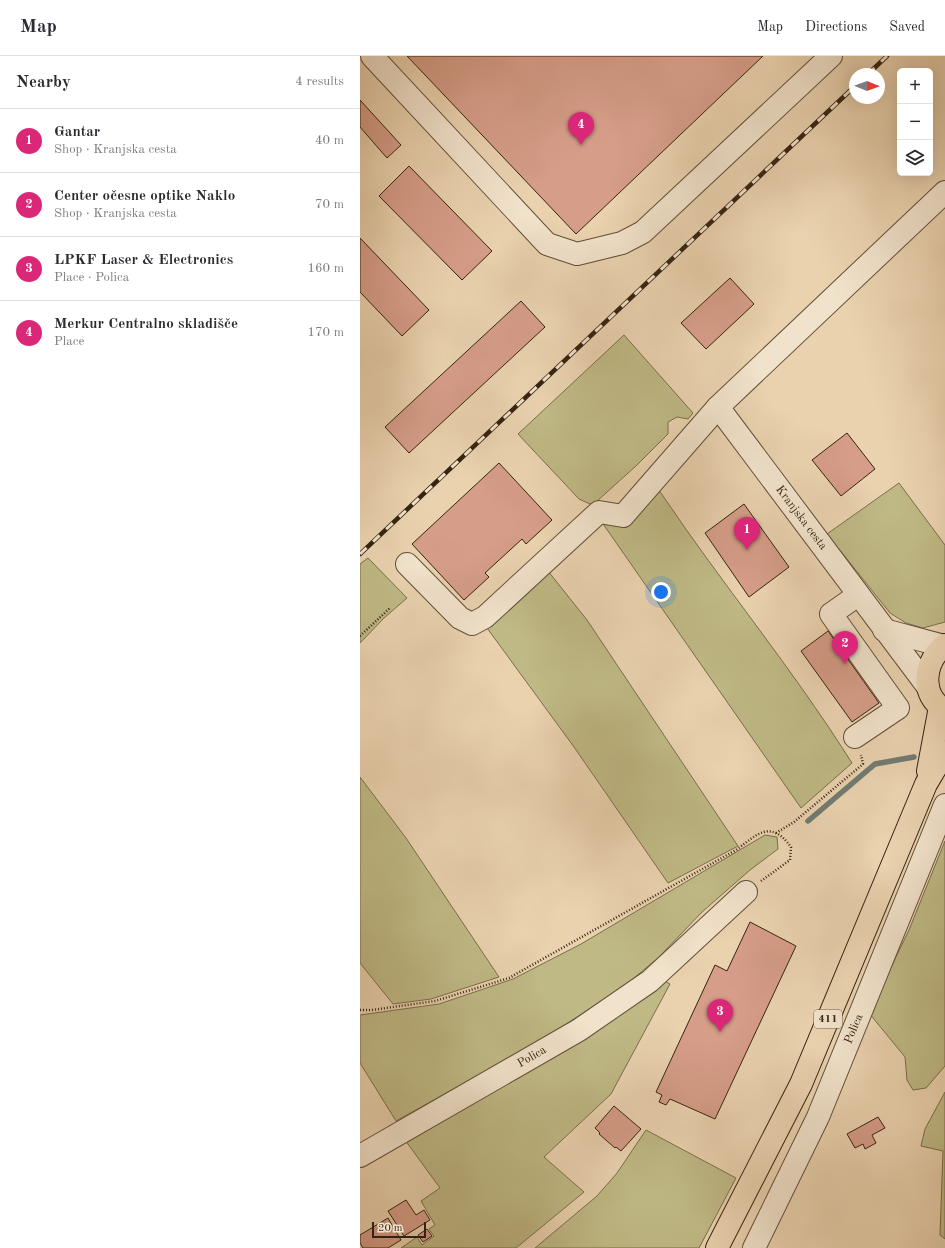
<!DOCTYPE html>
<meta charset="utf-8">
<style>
body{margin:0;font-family:"Old Standard TT",serif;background:#f2f2f3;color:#2b2b33}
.controls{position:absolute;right:12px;top:12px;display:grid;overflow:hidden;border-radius:6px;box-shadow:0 4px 16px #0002}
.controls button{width:36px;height:36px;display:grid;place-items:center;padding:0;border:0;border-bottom:1px solid #e1e1e2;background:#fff;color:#2b2b33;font:20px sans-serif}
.compass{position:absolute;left:489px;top:12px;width:36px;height:36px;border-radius:50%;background:#fff;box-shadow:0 4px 16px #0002;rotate:91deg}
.scale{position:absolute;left:12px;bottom:10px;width:54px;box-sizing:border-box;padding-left:4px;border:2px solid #362312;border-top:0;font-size:11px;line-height:14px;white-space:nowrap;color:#362312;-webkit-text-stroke:3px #f1e2cb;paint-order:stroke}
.you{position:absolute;left:301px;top:536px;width:14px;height:14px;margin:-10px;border:3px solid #fff;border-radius:50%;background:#1a73e8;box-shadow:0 0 0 6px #1a73e833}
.badge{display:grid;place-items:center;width:26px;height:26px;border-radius:50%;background:#db2777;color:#fff;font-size:13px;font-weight:700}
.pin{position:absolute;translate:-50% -33px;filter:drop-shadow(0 1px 2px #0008)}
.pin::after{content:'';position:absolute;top:21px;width:14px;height:12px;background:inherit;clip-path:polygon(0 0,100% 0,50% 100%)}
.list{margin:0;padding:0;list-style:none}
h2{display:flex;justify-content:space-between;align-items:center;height:52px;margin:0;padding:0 16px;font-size:17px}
h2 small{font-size:13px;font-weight:400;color:#7c7c81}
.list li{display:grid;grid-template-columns:26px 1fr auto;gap:12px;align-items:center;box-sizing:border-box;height:64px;padding:0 16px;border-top:1px solid #e1e1e2}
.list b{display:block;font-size:15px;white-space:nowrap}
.list p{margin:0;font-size:13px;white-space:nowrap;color:#7c7c81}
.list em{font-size:13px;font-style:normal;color:#7c7c81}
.icon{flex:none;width:22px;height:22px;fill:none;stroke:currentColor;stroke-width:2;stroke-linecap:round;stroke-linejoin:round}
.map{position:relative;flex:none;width:585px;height:1192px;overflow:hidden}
header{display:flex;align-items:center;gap:24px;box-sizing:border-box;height:56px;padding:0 20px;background:#fff;border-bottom:1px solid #e1e1e2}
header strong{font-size:19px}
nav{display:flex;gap:22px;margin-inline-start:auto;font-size:14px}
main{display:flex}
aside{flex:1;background:#fff}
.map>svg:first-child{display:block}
.green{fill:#bfb985;stroke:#7a6e4c}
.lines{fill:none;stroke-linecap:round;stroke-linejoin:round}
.stream{stroke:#727b73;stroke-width:5.5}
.building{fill:#d69d88;stroke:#362312}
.minor-casing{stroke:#634f39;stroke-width:24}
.major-casing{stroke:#362312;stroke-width:24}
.path{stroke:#362312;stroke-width:2.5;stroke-dasharray:1 2;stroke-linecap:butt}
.minor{stroke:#f1e2cb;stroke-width:22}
.major{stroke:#ead2af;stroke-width:22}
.rail-casing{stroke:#362312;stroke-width:4.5}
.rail{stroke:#f1e2cb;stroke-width:3;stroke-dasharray:9;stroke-linecap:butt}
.labels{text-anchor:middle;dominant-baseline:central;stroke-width:4;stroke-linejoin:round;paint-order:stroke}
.shield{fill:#f1e2cb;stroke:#6e5c4a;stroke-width:1}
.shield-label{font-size:11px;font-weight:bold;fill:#362312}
.street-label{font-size:12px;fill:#362312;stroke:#f1e2cb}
</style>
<header>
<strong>Map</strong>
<nav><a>Map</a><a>Directions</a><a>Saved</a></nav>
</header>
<main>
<aside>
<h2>Nearby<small>4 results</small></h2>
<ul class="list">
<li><span class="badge">1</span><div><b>Gantar</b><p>Shop · Kranjska cesta</p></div><em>40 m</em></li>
<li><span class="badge">2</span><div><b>Center očesne optike Naklo</b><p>Shop · Kranjska cesta</p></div><em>70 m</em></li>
<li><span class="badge">3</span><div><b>LPKF Laser &amp; Electronics</b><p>Place · Polica</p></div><em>160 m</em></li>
<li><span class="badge">4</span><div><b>Merkur Centralno skladišče</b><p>Place</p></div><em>170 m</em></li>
</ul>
</aside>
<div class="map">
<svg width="585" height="1192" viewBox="0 0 585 1192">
<rect width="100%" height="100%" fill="#ead2af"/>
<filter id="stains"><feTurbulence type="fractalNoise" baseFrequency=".005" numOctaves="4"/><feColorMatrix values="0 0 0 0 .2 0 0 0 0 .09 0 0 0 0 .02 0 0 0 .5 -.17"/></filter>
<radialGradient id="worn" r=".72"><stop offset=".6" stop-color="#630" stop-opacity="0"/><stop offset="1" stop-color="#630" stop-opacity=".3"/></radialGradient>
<g class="green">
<polygon points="264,279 333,357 328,363 317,361 308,366 308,378 277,409 236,446 230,448 219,443 158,378"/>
<path d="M 288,421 L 301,437 C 362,528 433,613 492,707 L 441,752 L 241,465 Z"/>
<polygon points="539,427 585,489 585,566 563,572 546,567 530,557 467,478"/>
<polygon points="8,502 47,542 24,562 0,587 0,508"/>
<polygon points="188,515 227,564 378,790 308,827 214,691 127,572"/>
<polygon points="0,721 46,782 139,921 71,943 33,948 0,907"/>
<polygon points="405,779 417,781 418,793 390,814 342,856 299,901 267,928 185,982 36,1065 0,1007 0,959 79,948 153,923 221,888"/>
<polygon points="585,785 585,1010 566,1032 553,1034 547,1024 545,1001 509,957 549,874"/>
<polygon points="303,924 310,928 251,1038 184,1101 224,1136 156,1192 41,1192 57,1181 62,1189 74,1180 69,1173 75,1169 61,1145 80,1132 45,1084"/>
<polygon points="585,1036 585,1183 580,1179 583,1095 561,1090 565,1073"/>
<polygon points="286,1074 376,1122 339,1192 175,1192 237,1140 257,1117"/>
</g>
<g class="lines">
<polyline class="stream" points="448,765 515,708 554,701"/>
</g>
<g class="building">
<polygon points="47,0 403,0 216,178"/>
<polygon points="0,44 41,89 27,102 0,71"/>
<polygon points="49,110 132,195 102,224 19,140"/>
<polygon points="0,182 69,254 42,280 0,236"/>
<polygon points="370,222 394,248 346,293 321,267"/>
<polygon points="161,245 185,271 49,397 25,371"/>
<polygon points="487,377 515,413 481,440 452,404"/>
<polygon points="139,407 192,464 166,488 162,483 125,517 129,521 104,544 52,488"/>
<polygon points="384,448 429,511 389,541 345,477"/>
<polygon points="468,575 519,647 492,666 441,595"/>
<polygon points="390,866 436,890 355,1063 310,1043 306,1049 299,1046 302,1039 296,1036 355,909 367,915"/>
<polygon points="254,1050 281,1073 261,1095 256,1091 255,1092 239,1078 240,1077 235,1072"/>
<polygon points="518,1061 525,1072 512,1079 516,1087 505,1093 503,1088 495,1092 487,1078"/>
<polygon points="46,1144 56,1159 64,1154 70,1164 44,1180 28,1155"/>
<polygon points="28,1162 41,1184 28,1192 3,1192 0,1187 0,1179"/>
<polygon points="67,1173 72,1180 63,1186 58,1179"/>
</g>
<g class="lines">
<g class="minor-casing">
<g id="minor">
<polyline points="12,0 187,188 217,198 262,187 283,176 471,0"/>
<polyline points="358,351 568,631"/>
<polyline points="47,508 100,562 112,568 125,561 239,456 263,460 358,351 585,136"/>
<polyline points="524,574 584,590"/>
<polyline points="495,681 538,652 471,558 498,539"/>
<polyline points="0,1100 219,974 290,925 386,836"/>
<polyline points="394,1192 458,1061 585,749"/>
</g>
</g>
<g class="major-casing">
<g id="major">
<path d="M 585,589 C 564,605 559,639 585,654"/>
<polyline points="568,715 580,651"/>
<polyline points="357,1192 441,1028 566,728 585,696"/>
</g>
</g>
<g class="path">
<polyline points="0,580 30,552"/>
<polyline points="416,777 434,766 503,708 501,699"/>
<path d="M 0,954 L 12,954 L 75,945 L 149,922 L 376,794 C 398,778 410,763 431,791 L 430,804 L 401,825"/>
</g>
<use href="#minor" class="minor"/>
<use href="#major" class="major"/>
<g class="rail-casing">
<g id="rail">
<polyline points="508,18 527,0"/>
<polyline points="0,498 495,30"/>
</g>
</g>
<use href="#rail" class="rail"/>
</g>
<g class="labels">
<rect class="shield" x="454" y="954" width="28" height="18" rx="3"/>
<g class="shield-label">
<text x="468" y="963">411</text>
</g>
<g class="street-label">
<text transform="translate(441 462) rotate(53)">Kranjska cesta</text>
<text transform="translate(494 973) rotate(-68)">Polica</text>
<text transform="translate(172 1001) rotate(-30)">Polica</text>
</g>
</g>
<rect width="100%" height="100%" filter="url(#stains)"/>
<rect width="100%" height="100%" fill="url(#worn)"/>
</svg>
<div class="controls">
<button>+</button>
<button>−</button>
<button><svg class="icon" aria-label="layers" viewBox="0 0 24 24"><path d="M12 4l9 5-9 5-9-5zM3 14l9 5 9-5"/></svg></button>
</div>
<svg class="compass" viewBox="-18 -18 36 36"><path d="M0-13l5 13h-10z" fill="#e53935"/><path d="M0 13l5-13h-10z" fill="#7c7c81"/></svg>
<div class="scale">20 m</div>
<div class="you"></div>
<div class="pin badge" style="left:387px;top:494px">1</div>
<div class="pin badge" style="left:485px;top:608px">2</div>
<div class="pin badge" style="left:360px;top:976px">3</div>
<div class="pin badge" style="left:221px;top:89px">4</div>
</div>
</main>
